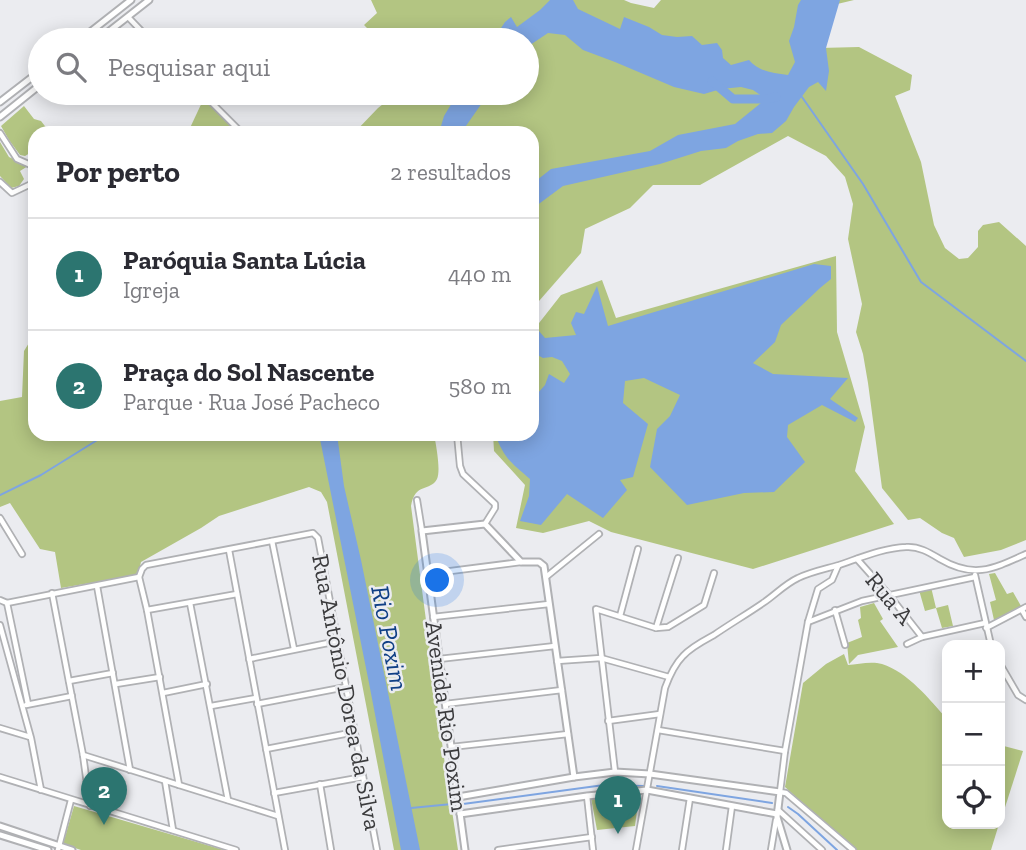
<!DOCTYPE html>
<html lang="pt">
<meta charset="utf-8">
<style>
body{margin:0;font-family:"Zilla Slab",serif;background:#f2f2f3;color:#2b2b33}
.controls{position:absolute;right:21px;bottom:21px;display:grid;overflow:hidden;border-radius:14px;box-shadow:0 4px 18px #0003}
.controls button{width:63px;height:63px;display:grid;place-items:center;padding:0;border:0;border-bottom:2px solid #e1e1e2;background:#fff;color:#2b2b33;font:35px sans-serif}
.you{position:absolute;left:438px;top:581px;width:24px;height:24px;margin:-18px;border:5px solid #fff;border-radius:50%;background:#1a73e8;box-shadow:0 0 0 10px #1a73e833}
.badge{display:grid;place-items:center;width:46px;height:46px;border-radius:50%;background:#2c7570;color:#fff;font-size:23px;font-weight:700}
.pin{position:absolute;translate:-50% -58px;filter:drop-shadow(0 2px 4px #0008)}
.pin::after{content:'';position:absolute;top:37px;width:24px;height:21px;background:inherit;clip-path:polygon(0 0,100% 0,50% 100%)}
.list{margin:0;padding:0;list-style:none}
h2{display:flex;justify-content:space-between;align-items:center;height:91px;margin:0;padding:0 28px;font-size:30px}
h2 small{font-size:23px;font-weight:400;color:#7c7c81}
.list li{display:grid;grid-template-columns:46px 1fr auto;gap:21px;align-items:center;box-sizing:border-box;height:112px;padding:0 28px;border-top:2px solid #e1e1e2}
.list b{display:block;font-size:26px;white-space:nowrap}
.list p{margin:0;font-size:23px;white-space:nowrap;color:#7c7c81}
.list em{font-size:23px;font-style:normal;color:#7c7c81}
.icon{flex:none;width:38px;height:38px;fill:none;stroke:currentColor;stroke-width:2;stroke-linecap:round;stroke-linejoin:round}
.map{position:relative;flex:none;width:1026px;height:850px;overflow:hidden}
.search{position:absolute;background:#fff;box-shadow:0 4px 18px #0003;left:28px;top:28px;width:511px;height:77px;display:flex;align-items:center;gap:18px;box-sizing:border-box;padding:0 24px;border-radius:38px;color:#7c7c81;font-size:26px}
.panel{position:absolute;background:#fff;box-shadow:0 4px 18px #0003;left:28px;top:126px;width:511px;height:315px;border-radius:21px}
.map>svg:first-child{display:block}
.green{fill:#b3c582}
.water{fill:#7ea5e1}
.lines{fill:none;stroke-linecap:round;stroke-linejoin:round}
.stream{stroke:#7ea5e1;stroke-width:2}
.river{stroke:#7ea5e1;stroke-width:9}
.minor-casing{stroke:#b0b1b4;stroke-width:8}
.tertiary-casing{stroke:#b0b1b4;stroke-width:9}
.secondary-casing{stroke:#b0b1b4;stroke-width:9}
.minor{stroke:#fff;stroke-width:4.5}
.tertiary{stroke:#fff;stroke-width:5}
.secondary{stroke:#fff;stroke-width:5}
.labels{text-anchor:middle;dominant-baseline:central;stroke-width:5;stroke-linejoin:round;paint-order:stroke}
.street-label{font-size:24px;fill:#3b3b3d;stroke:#ebecf0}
.water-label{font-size:26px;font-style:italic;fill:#0f3f85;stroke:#ebecf0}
</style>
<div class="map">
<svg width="1026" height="850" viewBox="0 0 1026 850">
<rect width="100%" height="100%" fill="#ebecf0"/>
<g class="green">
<polygon points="371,0 624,0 631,3 654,8 661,0 854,0 829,6 820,48 859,47 912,75 910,90 895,96 921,162 934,225 945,248 959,259 968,258 978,247 978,231 983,225 999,222 1026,246 1026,540 1001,550 964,557 954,538 942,533 920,518 908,520 882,488 868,383 863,354 856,332 862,304 848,239 853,204 845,177 826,156 788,136 700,185 653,185 630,208 585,229 581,253 532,309 532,133 354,133 378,108 397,93 527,93 527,40 379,40 364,25 377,13"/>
<polygon points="204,98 238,133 192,133 189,130"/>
<polygon points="24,106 34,119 41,121 48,130 55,133 35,133 35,150 25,156 20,155 9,140 1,126"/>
<polygon points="0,142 9,157 28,166 20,171 24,179 19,186 11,188 0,176"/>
<polygon points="836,256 837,332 865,427 855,471 894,524 753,569 611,532 589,521 543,533 516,528 525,485 494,451 493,434 532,434 532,332 561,295 602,280 616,318"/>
<path d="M 35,333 L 35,434 L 434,434 C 436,445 441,470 437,479 C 430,492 415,482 411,506 L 445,765 L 458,850 L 394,850 L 327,502 L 321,492 L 309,487 L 219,516 L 201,528 L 141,562 L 138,575 L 61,588 L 55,552 L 40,549 L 10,503 L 0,507 L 0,401 L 22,397 L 24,351 Z"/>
<polygon points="995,573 1007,594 1013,592 1021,606 994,620 990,602 996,600 989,574"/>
<polygon points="931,587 936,608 948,605 953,626 942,628 936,608 925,611 919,590"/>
<polygon points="874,603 883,619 880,621 898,647 858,655 849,664 847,643 862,637 858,620 861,618 860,607"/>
<path d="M 844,654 L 848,665 C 858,664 872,661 882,664 C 908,672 930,700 947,719 L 947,824 L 999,824 L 991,850 L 854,850 L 785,787 L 803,683 L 826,664 Z"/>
<polygon points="1000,745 1023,751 1000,823"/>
<polygon points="626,795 639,795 635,826 597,830 591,798"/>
<polygon points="74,806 224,850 81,850 63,844"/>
</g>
<g class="water">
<path d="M 550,0 L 573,0 L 578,9 L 620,29 L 624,17 L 649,27 L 662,35 L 677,37 L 692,36 L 702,45 L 717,43 L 722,50 L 723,58 L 731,65 L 749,60 C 759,72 773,73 788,75 L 795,62 L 789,41 L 794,27 L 798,5 L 801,0 L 840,0 L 826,48 L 829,71 L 826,91 L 818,82 L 809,87 L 794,107 L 786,121 L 772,133 L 758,134 L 738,141 L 726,148 L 701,151 L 660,164 L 563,186 L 532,209 L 532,184 L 551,169 L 650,151 L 678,135 L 735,124 L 766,99 L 753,90 L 741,87 L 721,89 L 704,94 L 674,87 L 615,62 L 583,50 L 565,35 L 548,33 L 527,47 L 527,40 L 493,40 L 505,22 L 511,17 L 517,27 L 540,10 Z"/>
<polygon points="458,93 489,93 461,133 439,133 444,116"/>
<path d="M 814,264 L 831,266 L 831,279 L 820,288 L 781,325 L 775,342 L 753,363 L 773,374 L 848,378 L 830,399 L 858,418 L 855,422 L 822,405 L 788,425 L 787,437 L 805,462 L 774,492 L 744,493 L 687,505 L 650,467 L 657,429 L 670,416 L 680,395 L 644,378 L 625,381 L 623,403 L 648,424 L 633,477 L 620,480 L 627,490 L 603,518 L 567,494 L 541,525 L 520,521 L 529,496 L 530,479 C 511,463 504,458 495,434 L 532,434 L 532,393 L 537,394 L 545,385 L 549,374 L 564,383 L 570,374 L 562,361 L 552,357 L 543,358 L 532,352 L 532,337 L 538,330 L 545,338 L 576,335 L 571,323 L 576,312 L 584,314 L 597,286 L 608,326 Z"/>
<polygon points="319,434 337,434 344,486 361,560 420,850 401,850 369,683"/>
</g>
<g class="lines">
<g class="stream">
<polyline points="802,97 863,184 921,282 1026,361"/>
<polyline points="0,495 41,475 107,434"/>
<polyline points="657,786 772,803"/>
<polyline points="463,804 604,785 644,786"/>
<polyline points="788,807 798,814 837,850"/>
<polyline points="411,808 452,804"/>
</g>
<polyline class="river" points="712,81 733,99 766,99 776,97"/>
<g class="minor-casing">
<g id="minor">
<polyline points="128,17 150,40"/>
<polyline points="202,93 242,133"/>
<polyline points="0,133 17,159 33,166"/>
<polyline points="0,182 12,193 31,184 34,188"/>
<polyline points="457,434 460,466 463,474 495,504 495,508 485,524"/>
<polyline points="417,500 422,531"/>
<polyline points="0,518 22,554"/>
<polyline points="272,541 294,649"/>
<polyline points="229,550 285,850"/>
<polyline points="857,559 889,595 922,637"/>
<polyline points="838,566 832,580 818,589 808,622 785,751 780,792 786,793 853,850"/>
<polyline points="427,574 521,562"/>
<polyline points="975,575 991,645"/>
<polyline points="546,577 599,534"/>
<polyline points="97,586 130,770"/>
<polyline points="52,593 83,755 90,806"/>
<polyline points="0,600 7,603 139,577"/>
<polyline points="7,603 28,704"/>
<polyline points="190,603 228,800"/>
<polyline points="147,610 237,594"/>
<polyline points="835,610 845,645"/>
<polyline points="1022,610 1026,617"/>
<polyline points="620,616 638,549"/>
<polyline points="433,617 549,604"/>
<polyline points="808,622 862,601 975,577"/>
<polyline points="0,625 31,738 41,790"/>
<polyline points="656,628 678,558"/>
<polyline points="986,628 1026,607"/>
<polyline points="907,644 922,637 985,623"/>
<polyline points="249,659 338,641"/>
<polyline points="439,659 555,646"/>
<polyline points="557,661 601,658 669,677"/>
<polyline points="1000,664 1018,695 1026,700"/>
<polyline points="69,681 113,673"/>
<polyline points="116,684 160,677"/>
<polyline points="163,693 207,684"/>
<polyline points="257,704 346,687"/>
<polyline points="445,704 562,690"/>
<polyline points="26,705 72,696"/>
<polyline points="211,706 256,698"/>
<polyline points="608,721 660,714"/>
<polyline points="0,728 30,737"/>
<polyline points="658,730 785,751"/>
<polyline points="451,747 568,734"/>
<polyline points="266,749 355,732"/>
<polyline points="83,755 278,816"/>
<polyline points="615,772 596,609 656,628 668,627 704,605 714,573"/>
<polyline points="0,777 236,850"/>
<polyline points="165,781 173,830"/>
<polyline points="320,784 331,850"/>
<polyline points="179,785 147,610 139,577 142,569 146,565 313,533 318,538 377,850"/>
<polyline points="274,793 363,777"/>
<polyline points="587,796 593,850"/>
<polyline points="778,810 822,850"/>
<polyline points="58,850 71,800"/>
<polyline points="498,850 592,837"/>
<path d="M 636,850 L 665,688 C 669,677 674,665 683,656 C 691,647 703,641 714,635 C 730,624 747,614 763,603 C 775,595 785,584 798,578 C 810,572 825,569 839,565 C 860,558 883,548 906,547 C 919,546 930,553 940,559 C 974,579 993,569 1026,554"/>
<polyline points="682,850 690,798"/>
<polyline points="726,850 732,806"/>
<polyline points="771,850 776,820"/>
</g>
</g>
<g class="tertiary-casing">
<g id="tertiary">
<polyline points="458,797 574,777 615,772 650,774 780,792 777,817 787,850"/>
<polyline points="460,814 587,796 647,790 777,814"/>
<polyline points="0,826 72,850"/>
<polyline points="0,835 48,850"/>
<polyline points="465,850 422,531 485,524 521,562 539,562 544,566 574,777"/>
</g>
</g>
<g class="secondary-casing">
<g id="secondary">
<polyline points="80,40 131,0"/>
<polyline points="98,40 149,0"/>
<polyline points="0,102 40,71"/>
<polyline points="0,117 40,85"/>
</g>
</g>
<use href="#minor" class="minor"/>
<use href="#tertiary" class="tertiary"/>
<use href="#secondary" class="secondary"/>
</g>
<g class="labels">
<g class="street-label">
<text transform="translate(890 598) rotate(50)">Rua A</text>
<text transform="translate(347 692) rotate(79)">Rua Antônio Dorea da Silva</text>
<text transform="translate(447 716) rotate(82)">Avenida Rio Poxim</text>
</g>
<g class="water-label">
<text transform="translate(390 638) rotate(79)">Rio Poxim</text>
</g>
</g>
</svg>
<div class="controls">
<button>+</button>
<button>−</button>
<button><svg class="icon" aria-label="locate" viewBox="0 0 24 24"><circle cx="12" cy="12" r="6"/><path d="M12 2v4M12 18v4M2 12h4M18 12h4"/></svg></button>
</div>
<div class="you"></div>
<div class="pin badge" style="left:618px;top:834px">1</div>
<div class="pin badge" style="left:104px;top:825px">2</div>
<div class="search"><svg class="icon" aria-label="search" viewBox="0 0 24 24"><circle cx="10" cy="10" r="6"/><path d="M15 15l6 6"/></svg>Pesquisar aqui</div>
<section class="panel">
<h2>Por perto<small>2 resultados</small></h2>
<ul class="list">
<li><span class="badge">1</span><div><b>Paróquia Santa Lúcia</b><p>Igreja</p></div><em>440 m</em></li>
<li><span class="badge">2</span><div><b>Praça do Sol Nascente</b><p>Parque · Rua José Pacheco</p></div><em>580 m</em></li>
</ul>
</section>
</div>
